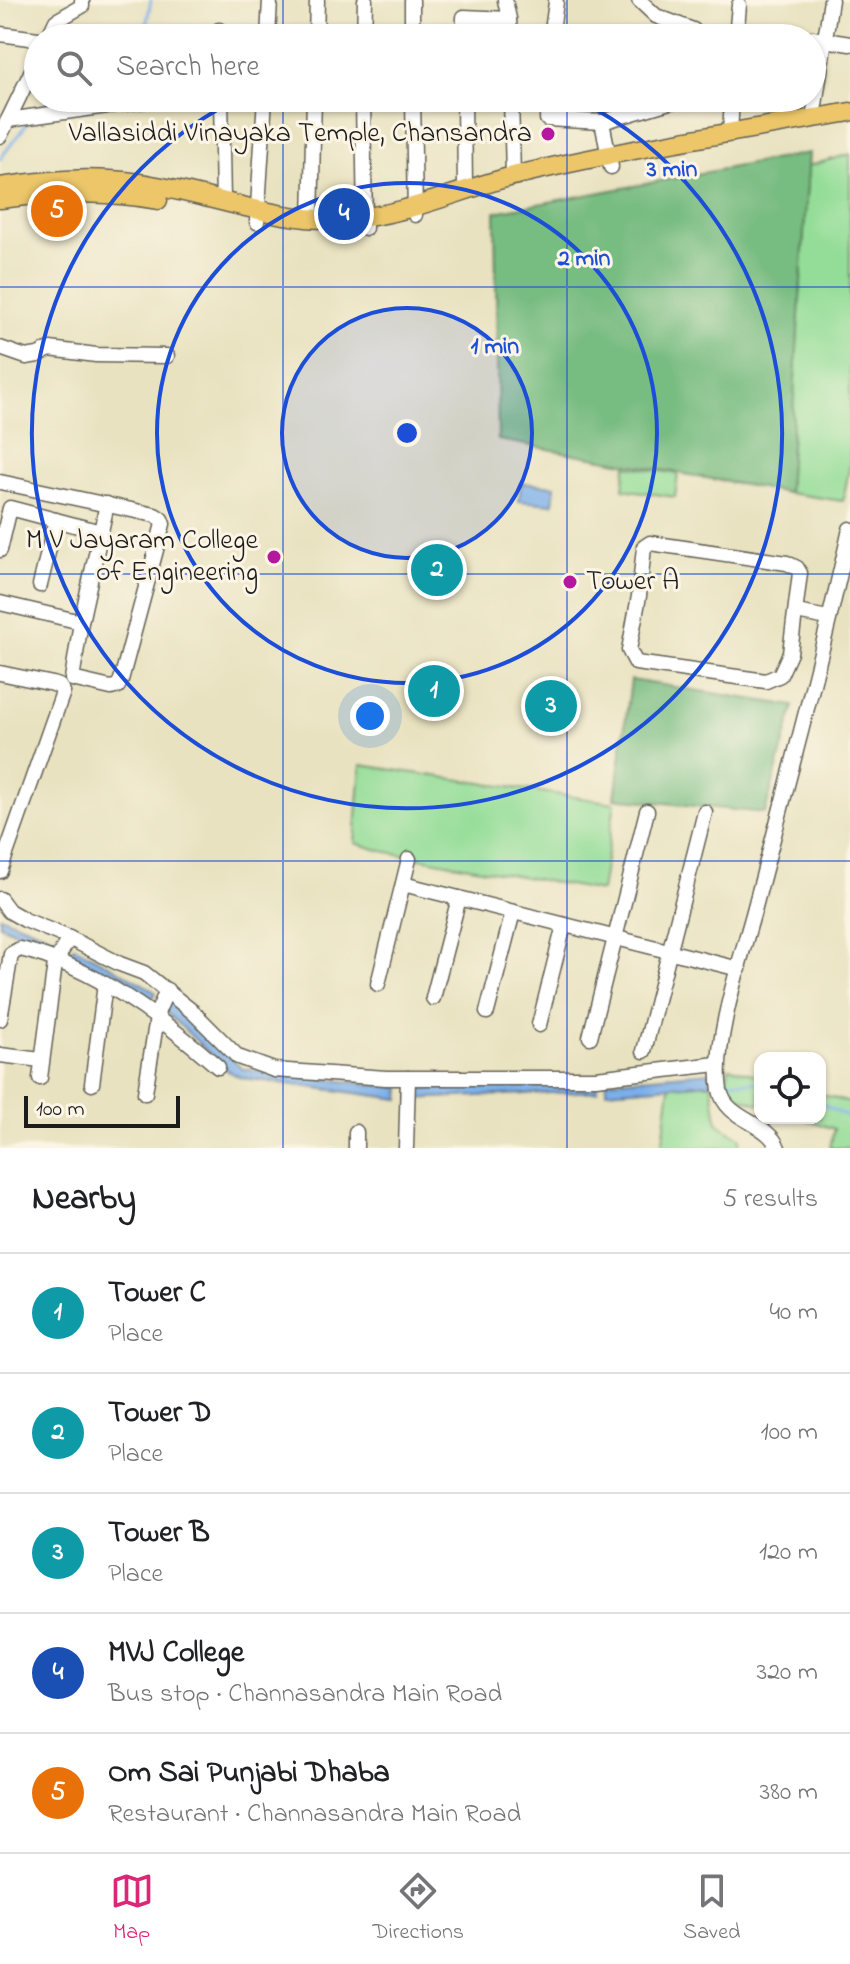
<!DOCTYPE html>
<meta charset="utf-8">
<style>
body{margin:0;font-family:"Indie Flower",sans-serif;background:#f6f6f6;color:#202124}
.controls{position:absolute;right:24px;bottom:24px;display:grid;overflow:hidden;border-radius:16px;box-shadow:0 2px 6px #0004}
.controls button{width:72px;height:72px;display:grid;place-items:center;padding:0;border:0;border-bottom:2px solid #e0e0e0;background:#fff;color:#202124;font:40px sans-serif}
.scale{position:absolute;left:24px;bottom:20px;width:156px;box-sizing:border-box;padding-left:8px;border:4px solid #1c1c1c;border-top:0;font-size:22px;line-height:28px;white-space:nowrap;color:#1c1c1c;-webkit-text-stroke:6px #fcf5e5;paint-order:stroke}
.you{position:absolute;left:370px;top:716px;width:28px;height:28px;margin:-20px;border:6px solid #fff;border-radius:50%;background:#1a73e8;box-shadow:0 0 0 12px #1a73e833}
.badge{display:grid;place-items:center;width:52px;height:52px;border-radius:50%;background:#db2777;color:#fff;font-size:26px;font-weight:700}
.pin{position:absolute;translate:-50% -50%;border:4px solid #fff;box-shadow:0 2px 8px #0006}
.list{margin:0;padding:0;list-style:none}
h2{display:flex;justify-content:space-between;align-items:center;height:104px;margin:0;padding:0 32px;font-size:34px}
h2 small{font-size:26px;font-weight:400;color:#757577}
.list li{display:grid;grid-template-columns:52px 1fr auto;gap:24px;align-items:center;box-sizing:border-box;height:120px;padding:0 32px;border-top:2px solid #e0e0e0}
.list b{display:block;font-size:30px;white-space:nowrap}
.list p{margin:0;font-size:26px;white-space:nowrap;color:#757577}
.list em{font-size:26px;font-style:normal;color:#757577}
.icon{flex:none;width:44px;height:44px;fill:none;stroke:currentColor;stroke-width:2;stroke-linecap:round;stroke-linejoin:round}
.map{position:relative;flex:none;width:850px;height:1148px;overflow:hidden}
.search{position:absolute;background:#fff;box-shadow:0 2px 6px #0004;left:24px;right:24px;top:24px;height:88px;display:flex;align-items:center;gap:20px;box-sizing:border-box;padding:0 28px;border-radius:44px;color:#757577;font-size:30px}
.sheet{height:704px;background:#fff}
nav{display:flex;justify-content:space-around;align-items:center;box-sizing:border-box;height:112px;border-top:2px solid #e0e0e0;background:#fff;font-size:22px;color:#757577}
nav a{display:grid;justify-items:center;gap:4px}
nav .on{color:#db2777}
.map>svg:first-child{display:block}
.green{fill:#94dd98;stroke:#587c5a;stroke-width:2}
.forest{fill:#77bc80;stroke:#4a6c4e;stroke-width:2}
.water{fill:#7cafe9;stroke:#4c6682;stroke-width:2}
.lines{fill:none;stroke-linecap:round;stroke-linejoin:round}
.stream{stroke:#7cafe9;stroke-width:3}
.minor-casing{stroke:#636155;stroke-width:17}
.major-casing{stroke:#636155;stroke-width:21}
.minor{stroke:#fff;stroke-width:14}
.major{stroke:#ecc669;stroke-width:18}
.grid{fill:none;stroke:#1d4ed8;stroke-width:2;stroke-opacity:0.55}
.ring{fill:none;stroke:#1d4ed8;stroke-width:4}
.poi-dot{fill:#b5179e;stroke:#fcf5e5;stroke-width:3}
.labels{text-anchor:middle;dominant-baseline:central;stroke-width:6;stroke-linejoin:round;paint-order:stroke}
.poi-label{font-size:28px;fill:#1c1c1c;stroke:#fcf5e5;text-anchor:end}
.centre{fill:#1d4ed8;stroke:#fcf5e5;stroke-width:4}
.ring-label{font-size:24px;text-anchor:middle;font-weight:bold;fill:#1d4ed8;stroke:#fcf5e5;stroke-width:6;stroke-linejoin:round;paint-order:stroke}
</style>
<div class="map">
<svg width="850" height="1148" viewBox="0 0 850 1148">
<rect width="100%" height="100%" fill="#fcf5e5"/>
<filter id="ink" filterUnits="userSpaceOnUse"><feTurbulence type="fractalNoise" baseFrequency=".0125" numOctaves="2"/><feDisplacementMap in="SourceGraphic" scale="16" xChannelSelector="R" yChannelSelector="G"/><feConvolveMatrix kernelMatrix="1 2 1 2 8 2 1 2 1" color-interpolation-filters="sRGB"/></filter>
<filter id="wash" filterUnits="userSpaceOnUse"><feTurbulence type="fractalNoise" baseFrequency=".006" numOctaves="4" result="noise"/><feDisplacementMap in="SourceGraphic" scale="32" xChannelSelector="R" yChannelSelector="G"/><feGaussianBlur stdDeviation="1.8" result="paint"/><feColorMatrix in="noise" values="0 0 0 0 0 0 0 0 0 0 0 0 0 0 0 0 0 1.4 0 .05"/><feComposite in="paint" operator="in"/></filter>
<g filter="url(#wash)">
<rect width="100%" height="100%" fill="#e8e2c0"/>
<g class="green">
<polygon points="850,154 850,464 843,501 788,493 808,166"/>
<polygon points="626,466 678,474 675,497 623,489"/>
<polygon points="361,765 615,803 601,891 382,851 355,843"/>
<polygon points="729,1067 760,1076 760,1104 724,1092"/>
<polygon points="711,1083 718,1124 741,1138 739,1148 662,1148 670,1086"/>
<polygon points="820,1094 850,1103 850,1148 830,1148 834,1129 802,1118 820,1118"/>
</g>
<g class="forest">
<polygon points="809,153 788,493 498,440 495,212"/>
<polygon points="631,680 794,706 765,813 615,798"/>
</g>
<g class="water">
<polygon points="521,483 555,486 553,504 519,501"/>
<polygon points="0,916 62,941 56,948 0,925"/>
<polygon points="74,946 148,987 156,993 151,1000 69,955"/>
<polygon points="171,1002 243,1069 401,1088 400,1099 242,1078 229,1072 165,1011"/>
<polygon points="709,1072 711,1083 606,1091 606,1081"/>
<polygon points="596,1082 597,1091 411,1099 413,1089"/>
</g>
<g class="lines">
<g class="stream">
<polyline points="144,38 151,0"/>
<polyline points="39,108 55,98"/>
<polyline points="0,159 29,121"/>
<polyline points="726,1081 760,1083"/>
<polyline points="820,1103 850,1118"/>
</g>
</g>
</g>
<g filter="url(#ink)">
<g class="lines">
<g class="minor-casing">
<g id="minor">
<polyline points="412,0 412,38"/>
<polyline points="505,0 509,19 510,38"/>
<polyline points="639,0 656,16 693,30 692,38"/>
<polyline points="0,34 38,39"/>
<polyline points="48,38 56,21 82,6 82,0"/>
<polyline points="219,38 219,30"/>
<polyline points="268,38 270,0"/>
<polyline points="316,38 317,0"/>
<polyline points="364,38 365,0"/>
<polyline points="463,38 464,17 509,19"/>
<polyline points="551,38 556,2"/>
<polyline points="736,38 739,5"/>
<polyline points="812,38 850,44"/>
<polyline points="221,98 223,201"/>
<polyline points="363,98 365,228"/>
<polyline points="413,98 415,215"/>
<polyline points="464,98 465,189"/>
<polyline points="511,98 513,176"/>
<polyline points="548,98 547,119 602,122 611,167"/>
<polyline points="813,118 831,0"/>
<polyline points="8,120 38,58"/>
<polyline points="602,122 683,98"/>
<polyline points="730,134 732,98"/>
<polyline points="0,136 8,120 164,98"/>
<polyline points="311,220 314,98"/>
<polyline points="257,222 265,98"/>
<polyline points="0,348 26,357 38,355 50,349 96,355 167,356"/>
<polyline points="0,482 155,515 161,519 163,524 121,680 118,686 111,688 72,679 81,622 0,603"/>
<polygon points="650,543 787,563 797,568 800,573 790,653 780,675 766,681 636,663 629,650 639,596 644,547"/>
<polyline points="0,550 10,508 101,532"/>
<polyline points="40,585 56,520"/>
<polyline points="796,612 828,618"/>
<polyline points="81,622 107,504"/>
<polyline points="0,673 53,684 59,686 63,692 0,871"/>
<polyline points="403,884 739,969"/>
<polyline points="0,899 9,911 25,920 69,938 120,964 144,973 193,1012 238,1057 274,1070 386,1078 596,1078 717,1064"/>
<polyline points="378,984 409,859"/>
<polyline points="433,998 459,898"/>
<polyline points="487,1012 513,912"/>
<path d="M 0,1019 L 11,954 L 20,949 C 93,966 163,1019 218,1067"/>
<polyline points="539,1025 564,925"/>
<polyline points="590,1037 647,811"/>
<polyline points="644,1051 705,812"/>
<polyline points="0,1055 41,1060"/>
<polyline points="40,1078 55,963 69,938"/>
<polyline points="92,1084 105,984"/>
<polyline points="145,1093 158,1011 167,990"/>
<polyline points="356,1148 356,1132"/>
<polyline points="406,1148 408,1078"/>
<path d="M 778,1148 C 768,1121 726,1121 720,1090 C 712,1043 742,956 755,907 C 788,781 822,656 850,529"/>
</g>
</g>
<g class="major-casing">
<g id="major">
<path d="M 0,187 C 47,180 92,176 139,183 C 208,193 276,223 347,219 C 405,216 460,189 517,175 C 626,149 739,131 850,112"/>
<path d="M 0,199 C 53,192 105,190 158,200"/>
</g>
</g>
<use href="#minor" class="minor"/>
<use href="#major" class="major"/>
</g>
</g>
<path class="grid" d="M 283,0 L 283,38M 567,0 L 567,38M 283,98 L 283,1148M 567,98 L 567,1148M 0,287 L 850,287M 0,574 L 850,574M 0,861 L 850,861"/>
<circle cx="407" cy="433" r="125" fill="#1d4ed8" fill-opacity=".12"/>
<g class="ring">
<circle cx="407" cy="433" r="125"/>
<circle cx="407" cy="433" r="250"/>
<path d="M577 99A375 375 0 1 1 237 99"/>
</g>
<g class="poi-dot">
<circle cx="548" cy="134" r="8"/>
<circle cx="274" cy="557" r="8"/>
<circle cx="570" cy="582" r="8"/>
</g>
<g class="labels">
<g class="poi-label">
<text x="532" y="134">Vallasiddi Vinayaka Temple, Chansandra</text>
<text x="258" y="541">M V Jayaram College<tspan x="258" dy="32">of Engineering</tspan></text>
<text x="586" y="582" text-anchor="start">Tower A</text>
</g>
</g>
<circle cx="407" cy="433" r="12" class="centre"/>
<g class="ring-label">
<text x="672" y="176">3 min</text>
<text x="584" y="265">2 min</text>
<text x="495" y="353">1 min</text>
</g>
</svg>
<div class="controls">
<button><svg class="icon" aria-label="locate" viewBox="0 0 24 24"><circle cx="12" cy="12" r="6"/><path d="M12 2v4M12 18v4M2 12h4M18 12h4"/></svg></button>
</div>
<div class="scale">100 m</div>
<div class="you"></div>
<div class="pin badge" style="left:434px;top:691px;background:#0f9aa8">1</div>
<div class="pin badge" style="left:437px;top:570px;background:#0f9aa8">2</div>
<div class="pin badge" style="left:551px;top:706px;background:#0f9aa8">3</div>
<div class="pin badge" style="left:344px;top:214px;background:#1a4fb4">4</div>
<div class="pin badge" style="left:57px;top:211px;background:#e8710a">5</div>
<div class="search"><svg class="icon" aria-label="search" viewBox="0 0 24 24"><circle cx="10" cy="10" r="6"/><path d="M15 15l6 6"/></svg>Search here</div>
</div>
<section class="sheet">
<h2>Nearby<small>5 results</small></h2>
<ul class="list">
<li><span class="badge" style="background:#0f9aa8">1</span><div><b>Tower C</b><p>Place</p></div><em>40 m</em></li>
<li><span class="badge" style="background:#0f9aa8">2</span><div><b>Tower D</b><p>Place</p></div><em>100 m</em></li>
<li><span class="badge" style="background:#0f9aa8">3</span><div><b>Tower B</b><p>Place</p></div><em>120 m</em></li>
<li><span class="badge" style="background:#1a4fb4">4</span><div><b>MVJ College</b><p>Bus stop · Channasandra Main Road</p></div><em>320 m</em></li>
<li><span class="badge" style="background:#e8710a">5</span><div><b>Om Sai Punjabi Dhaba</b><p>Restaurant · Channasandra Main Road</p></div><em>380 m</em></li>
</ul>
</section>
<nav>
<a class="on"><svg class="icon" aria-label="map" viewBox="0 0 24 24"><path d="M3 6l6-2 6 2 6-2v14l-6 2-6-2-6 2zM9 4v14M15 6v14"/></svg>Map</a>
<a><svg class="icon" aria-label="directions" viewBox="0 0 24 24"><path d="M12 3l9 9-9 9-9-9zM9 14v-3h6M13 9l2 2-2 2"/></svg>Directions</a>
<a><svg class="icon" aria-label="saved" viewBox="0 0 24 24"><path d="M7 4h10v16l-5-4-5 4z"/></svg>Saved</a>
</nav>
